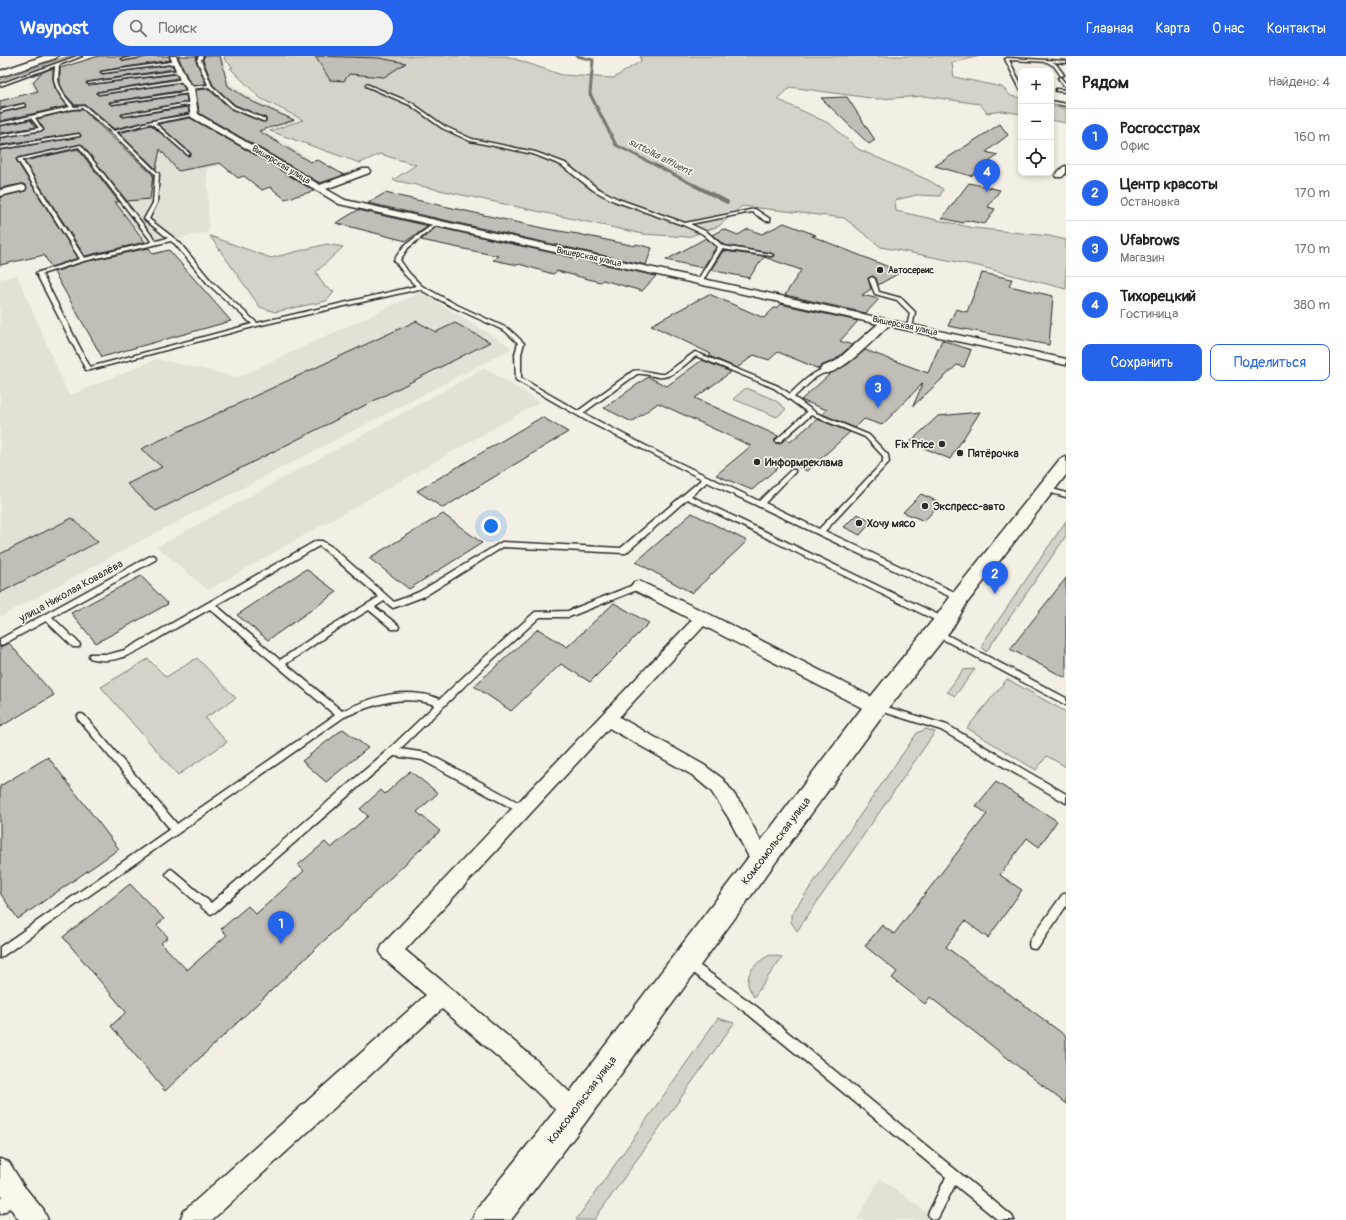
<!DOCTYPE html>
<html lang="ru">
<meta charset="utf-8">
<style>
body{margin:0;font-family:Pangolin,sans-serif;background:#f2f2f2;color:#222}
.controls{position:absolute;right:12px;top:12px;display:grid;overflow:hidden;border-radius:8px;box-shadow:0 2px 6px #0003}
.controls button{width:36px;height:36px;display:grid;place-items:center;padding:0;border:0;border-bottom:1px solid #e0e0e0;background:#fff;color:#222;font:20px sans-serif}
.you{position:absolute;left:491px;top:470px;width:14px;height:14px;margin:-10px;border:3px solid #fff;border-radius:50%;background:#1a73e8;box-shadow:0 0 0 6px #1a73e833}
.badge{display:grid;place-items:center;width:26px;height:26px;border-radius:50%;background:#2563eb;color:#fff;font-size:13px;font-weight:700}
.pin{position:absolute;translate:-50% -33px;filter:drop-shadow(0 1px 2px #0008)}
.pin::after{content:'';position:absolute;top:21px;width:14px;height:12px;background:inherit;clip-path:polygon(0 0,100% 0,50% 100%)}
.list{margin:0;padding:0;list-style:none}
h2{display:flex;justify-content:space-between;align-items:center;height:52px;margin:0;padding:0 16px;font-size:17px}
h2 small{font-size:13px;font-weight:400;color:#767676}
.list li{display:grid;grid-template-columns:26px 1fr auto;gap:12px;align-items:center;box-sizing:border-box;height:56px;padding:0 16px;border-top:1px solid #e0e0e0}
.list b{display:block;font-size:15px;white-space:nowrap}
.list p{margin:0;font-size:13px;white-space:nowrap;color:#767676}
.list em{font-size:13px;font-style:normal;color:#767676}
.actions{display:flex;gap:8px;padding:12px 16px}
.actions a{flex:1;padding:9px 0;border:1px solid #2563eb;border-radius:8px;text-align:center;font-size:14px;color:#2563eb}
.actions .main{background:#2563eb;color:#fff}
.icon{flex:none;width:22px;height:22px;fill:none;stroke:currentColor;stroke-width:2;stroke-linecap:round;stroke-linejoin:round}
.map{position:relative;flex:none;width:1066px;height:1164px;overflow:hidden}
header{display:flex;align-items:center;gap:24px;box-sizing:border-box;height:56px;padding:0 20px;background:#2563eb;color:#fff}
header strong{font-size:19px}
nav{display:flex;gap:22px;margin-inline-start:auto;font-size:14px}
.search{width:280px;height:36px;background:#f2f2f2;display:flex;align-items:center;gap:10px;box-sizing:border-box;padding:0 14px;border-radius:22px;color:#767676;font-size:15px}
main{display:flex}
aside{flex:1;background:#fff}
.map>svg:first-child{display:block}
.built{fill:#e4e0d6}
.green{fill:#d5d2c9;stroke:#807e7a}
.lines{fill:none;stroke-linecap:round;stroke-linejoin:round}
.stream-far1{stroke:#787772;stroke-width:3}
.stream{stroke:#787772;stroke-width:4}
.building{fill:#c0beb6;stroke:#2b2b2b}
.service-casing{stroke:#2b2b2b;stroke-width:3}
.minor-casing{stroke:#2b2b2b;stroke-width:3}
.secondary-casing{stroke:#2b2b2b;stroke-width:3}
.primary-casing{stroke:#2b2b2b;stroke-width:3}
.service{fill:#fbf7ec;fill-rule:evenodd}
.minor{fill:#fbf7ec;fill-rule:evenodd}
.secondary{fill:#fbf7ec;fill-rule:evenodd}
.primary{fill:#fbf7ec;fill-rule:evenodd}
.poi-dot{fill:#2b2b2b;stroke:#fbf7ec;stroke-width:1.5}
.labels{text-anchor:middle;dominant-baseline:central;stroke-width:3;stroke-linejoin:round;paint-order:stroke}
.far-street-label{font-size:9px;fill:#2b2b2b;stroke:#fbf7ec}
.far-poi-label{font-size:9px;font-weight:bold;fill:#2b2b2b;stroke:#fbf7ec;text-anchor:start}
.far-water-label{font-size:10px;font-style:italic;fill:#585755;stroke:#fbf7ec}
.poi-label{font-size:11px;font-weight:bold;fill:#2b2b2b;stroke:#fbf7ec;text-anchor:start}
.street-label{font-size:11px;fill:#2b2b2b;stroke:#fbf7ec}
</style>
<header>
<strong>Waypost</strong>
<div class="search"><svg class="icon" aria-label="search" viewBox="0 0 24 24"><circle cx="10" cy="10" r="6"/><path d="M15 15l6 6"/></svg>Поиск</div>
<nav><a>Главная</a><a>Карта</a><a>О нас</a><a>Контакты</a></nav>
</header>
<main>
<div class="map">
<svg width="1066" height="1164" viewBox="0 0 1066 1164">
<rect width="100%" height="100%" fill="#f3efe4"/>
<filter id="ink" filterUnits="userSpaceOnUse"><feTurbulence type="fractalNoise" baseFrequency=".025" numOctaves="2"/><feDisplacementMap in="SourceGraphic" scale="8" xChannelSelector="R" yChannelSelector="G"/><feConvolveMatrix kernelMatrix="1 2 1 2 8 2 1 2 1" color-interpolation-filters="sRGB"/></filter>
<g filter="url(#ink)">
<g class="built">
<polygon points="97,0 222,0 227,11 222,13 231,28 253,42 298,64 265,75 310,103 275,113 259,105 207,112 209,176 89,200 15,103 0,107 0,47 36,39 30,27 41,14 62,11"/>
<polygon points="17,219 69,340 157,303 238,321 421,236 513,292 144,483 0,561 0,223"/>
<polygon points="485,312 540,346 208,534 157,491"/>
<polygon points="880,1122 937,1164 857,1164"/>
</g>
<g class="green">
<polygon points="69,0 77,0 0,28 0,24"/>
<polygon points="224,0 506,0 562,19 614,22 641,5 640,0 980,0 952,7 954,21 1002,31 1011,40 1021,42 1021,58 1003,55 987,57 980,48 924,40 878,43 790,31 777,43 830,68 858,93 928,124 943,133 940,140 917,139 895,144 896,155 974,172 1049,180 1066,184 1066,233 978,210 881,191 844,162 742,150 719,170 688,181 643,178 393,124 416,109 380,98 360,107 270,75 303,64 260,42 230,12 233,11 225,4"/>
<polygon points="1051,50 1066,53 1066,67 1051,64"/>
<polygon points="210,180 271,202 327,188 343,191 316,216 325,231 334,235 331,240 326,245 275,256 260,251"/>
<polygon points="746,332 775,344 786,353 777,361 733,343"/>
<polygon points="1066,465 1066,480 986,596 982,591 983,587"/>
<polygon points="197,602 236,642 205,662 227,686 178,719 101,631 148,603 166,621"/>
<polygon points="975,613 955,640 947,636 963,614"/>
<polygon points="1007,623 1066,656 1066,711 1047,700 1036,714 967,672"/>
<polygon points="926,673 935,676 797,875 791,866 791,859 917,677"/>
<path d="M 770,899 L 782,901 L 754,941 C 752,937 748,931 748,927 C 747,913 760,904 770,899 Z"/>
<polygon points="718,962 734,967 594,1164 576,1164"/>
</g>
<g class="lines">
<polyline class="stream-far1" points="577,0 593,4 590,38 616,89 696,130"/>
<polyline class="stream" points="694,129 727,146"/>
</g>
<g class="building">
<polygon points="99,0 130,0 121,2 124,5 148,0 169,0 170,4 101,15 100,16 102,18 172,9 174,13 87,26 86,27 88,29 176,18 178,22 97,36 96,37 98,39 181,27 185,33 185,34 109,46 112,49 186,39 187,46 122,58 121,60 124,61 188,51 189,57 152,64 114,73 86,49 75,49 65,38 60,28 60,12"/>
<polygon points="178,0 197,0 196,5 206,28 193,29 188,23"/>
<polygon points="204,0 220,0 228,30 253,46 294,64 259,75 310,106 318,104 344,119 320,127 199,57 196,34 208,33 231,53 262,66 266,65 266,62 235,49 213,29 203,4"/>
<polygon points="315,0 379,2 406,7 384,21 349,18 344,25 330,24"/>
<polygon points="50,13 53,13 53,23 55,32 67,50 0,65 0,57 26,51 24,47 0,52 0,45 38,35 33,26 41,17"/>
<polygon points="847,41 875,84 869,88 821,42"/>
<polygon points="73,54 83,54 153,119 150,143 127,145 81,88 17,102 16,104 78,202 51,211 44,199 0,209 0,141 25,135 27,133 26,129 22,128 0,132 0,94 80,81 81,79 79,77 0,89 0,82 43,75 44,73 37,63"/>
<polygon points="190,62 259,101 314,135 285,143 270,131 262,134 244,120 238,122 220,107 178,115 160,93 156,113 119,77 151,69 189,100 191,97 158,68"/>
<polygon points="30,64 36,71 0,77 0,70"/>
<polygon points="1000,68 1008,79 986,96 998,99 971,120 935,110"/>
<polygon points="78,93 119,146 115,146 145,186 85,200 24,105"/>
<polygon points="969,127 1000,134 988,151 995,153 985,168 965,164 963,167 942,162"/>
<polygon points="385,137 547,173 578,178 635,190 636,188 652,192 646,209 368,147"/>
<polygon points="358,154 429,170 406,185 336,167"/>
<polygon points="784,167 816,179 812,180 901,216 878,229 876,222 873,220 868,222 871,233 862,239 879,243 866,257 785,239 801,214 764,201 749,222 711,214 723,195 771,201 774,200 771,197 724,189 712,179 723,173 738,179 748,173 762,178"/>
<polygon points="436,171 656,220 642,235 603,224 600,226 557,215 553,218 519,208 518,209 493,204 498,200 421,184"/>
<polygon points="706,182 716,191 703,212 666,204"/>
<polygon points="149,192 153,198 169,194 231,265 102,301 54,216 84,206"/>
<polygon points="982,217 1012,223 1009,230 1053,240 1049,289 948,270 956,253 967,256"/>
<polygon points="709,238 764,262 774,252 776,252 780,248 858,265 840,285 852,289 835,304 821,310 819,313 778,296 769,304 754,299 737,312 709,300 711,298 651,269"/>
<polygon points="416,265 436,276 455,267 490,286 156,455 127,428 162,411 141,393"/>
<polygon points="942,284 971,294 964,311 957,309 913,350 923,327 882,369 864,363 855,372 822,358 827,354 801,344 830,318 848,308 865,294 928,317"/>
<polygon points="702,304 731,316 695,342 778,380 775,383 775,387 780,388 785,383 790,386 817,363 850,376 807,415 785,405 752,434 716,419 751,390 658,347 632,366 604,352 648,321 667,330"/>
<polygon points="980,356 950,403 910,386 938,360"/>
<polygon points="542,361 568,376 443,452 417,435"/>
<polygon points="921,438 941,447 924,465 903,456"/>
<polygon points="692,457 747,485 692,537 636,506"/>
<polygon points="443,458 482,487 409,533 369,502"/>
<polygon points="857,458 872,465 860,479 844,471"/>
<polygon points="72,462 98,486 0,537 0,498"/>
<polygon points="306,513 337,536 268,584 237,559"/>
<polygon points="141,520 168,548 96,587 71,557"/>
<polygon points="1066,522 1066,622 1010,593"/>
<polygon points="614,547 649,567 590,626 561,608 511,655 474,630 538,573 567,591"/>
<polygon points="9,587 54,639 0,671 0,591"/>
<polygon points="343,673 368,692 326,726 302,705"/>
<polygon points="48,701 119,793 18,863 0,837 0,730"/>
<polygon points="410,715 438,737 417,756 440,775 165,1035 111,970 126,956 63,881 130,828 164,863 157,869 168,881 161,887 187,914 227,879 221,873 248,850 256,858 304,815 298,809 325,786 331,792 368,760 360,753 381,734 385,738"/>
<polygon points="996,726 1057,765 1039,791 1027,782 1000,819 1022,834 988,882 965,865 946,891 1066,980 1066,1048 930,941 925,948 892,922 897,916 865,890 882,869 894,878 987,758 976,750"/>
</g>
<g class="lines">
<g class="service-casing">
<g id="service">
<path d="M 77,0 L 82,0 L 59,9 L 58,24 L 59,28 L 64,39 L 74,51 L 85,50 L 114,75 L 152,65 L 194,58 L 196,59 L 155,67 L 189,97 L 190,98 L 188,99 L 151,67 L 116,76 L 159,118 L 157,147 L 149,163 L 179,186 L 212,226 L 257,267 L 416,230 L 405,219 L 394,204 L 404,190 L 436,166 L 438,166 L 438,168 L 408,192 L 400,204 L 409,217 L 422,230 L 457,249 L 509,273 L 524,287 L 521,298 L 521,322 L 578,355 L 633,315 C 644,312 654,319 665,318 L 695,296 L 778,330 L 790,338 C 799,330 815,312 828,313 L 828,315 L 816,321 L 794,341 L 816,357 L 869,379 L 888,399 L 889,406 L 825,475 L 963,540 L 964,542 L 963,544 L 957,544 L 707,426 L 691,440 L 947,563 L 948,565 L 947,567 L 941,567 L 687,443 L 626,497 L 623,497 L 503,491 L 425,540 L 393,552 L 384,545 L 375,551 L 398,569 L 399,571 L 398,573 L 392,573 L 369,554 L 328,579 L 286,608 L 342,655 C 366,644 392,634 420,638 C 427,638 434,641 440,643 L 476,609 L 535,556 L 568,555 L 636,528 L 642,528 L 643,530 L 642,532 L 569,561 L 540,561 L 482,613 L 400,693 L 427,697 L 525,750 L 527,753 L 525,756 L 522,757 L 519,756 L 422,704 L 394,700 L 215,856 L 211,858 L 207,856 L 168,821 L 166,818 L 168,815 L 171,813 L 174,815 L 211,847 L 389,693 L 435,649 C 403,638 374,648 344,661 L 0,902 L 0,891 L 170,773 L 78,663 L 77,661 L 78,659 L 81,658 L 84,659 L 177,768 L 335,659 L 210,553 C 194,562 179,570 164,579 C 142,592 117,611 90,602 L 89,600 L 90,598 L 110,598 L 125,594 L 316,485 L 322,485 L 332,491 L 394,546 L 419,536 L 502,486 L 621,492 L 702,423 L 589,366 L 516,324 L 515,298 L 518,287 L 505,275 L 453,251 L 419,233 L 257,270 L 90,314 L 86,314 L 36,217 L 80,203 L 17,103 L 81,89 L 156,185 L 168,182 L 144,163 L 153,147 L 155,118 L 112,77 L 83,52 L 73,53 L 35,62 L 43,74 L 0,81 L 0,79 L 39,72 L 31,62 L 0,69 L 0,67 L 70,51 C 64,44 55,34 54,23 C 54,19 55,14 55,10 L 0,30 L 0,28 ZM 79,91 L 152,186 L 84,202 L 22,104 ZM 171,185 L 175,188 L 208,228 L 252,268 L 90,311 L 42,218 L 84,205 ZM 696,300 L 774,332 L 807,356 L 776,384 L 776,386 L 780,386 L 811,359 L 865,381 L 883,400 L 883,406 L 819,473 L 765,447 L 795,416 L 795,414 L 791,414 L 759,445 L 669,402 L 583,357 L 637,318 C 644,317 651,320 658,321 C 672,323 685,308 696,300 ZM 319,490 L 326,495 L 379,541 L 322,575 L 280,604 L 216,549 Z"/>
<polygon points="138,0 147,0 124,4 122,3"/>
<polygon points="199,0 203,0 201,4 212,30 234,50 265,63 265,65 263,65 232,52 209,31 189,33 190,31 208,29 197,4"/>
<polygon points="1007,2 1066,5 1066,7 1052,6 1056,8 1064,19 1061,20 1054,10 1047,6 1009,4 1021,28 1021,33 1020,33 1005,3"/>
<polygon points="177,5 178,7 103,17 101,16"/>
<polygon points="181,14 180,16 89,28 87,27"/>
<polygon points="1060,21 1066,28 1066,32 1058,22"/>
<polygon points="184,23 185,25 99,38 97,37"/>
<polygon points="366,28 412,47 444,70 472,83 535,96 565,107 597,132 618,143 685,167 755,153 770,163 770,165 766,165 752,156 690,168 707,176 723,190 771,198 773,199 771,200 722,193 702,226 698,226 697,225 718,191 703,178 683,169 614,145 593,134 561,109 533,98 470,85 442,72 410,49 366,30"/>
<polygon points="1056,33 1066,34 1066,36 1056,35"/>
<polygon points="191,35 190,37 112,48 110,47"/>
<polygon points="1051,45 1066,48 1066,50 1051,47"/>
<polygon points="193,46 194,48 124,60 122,59"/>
<polygon points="24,48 25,50 0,56 0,54"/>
<polygon points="79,78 80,80 0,93 0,91"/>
<polygon points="872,221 875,223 879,236 901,242 915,256 912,272 907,271 910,257 897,244 875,238 869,223"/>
<polygon points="1044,431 1046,431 1066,437 1066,441 1044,435 1043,433"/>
<polygon points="152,499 155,500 156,502 155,504 52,561 79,587 80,589 79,591 73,591 46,565 0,590 0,583"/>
<polygon points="936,573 1066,642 1066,649 933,578 932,576 933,574"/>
<polygon points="877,648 947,669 1066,738 1066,747 941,674 874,653 873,651 874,649"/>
<polygon points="1066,837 1066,850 1038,892 1034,893 1030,892 1029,888 1030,884 1062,839"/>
<polygon points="689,902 757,951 1012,1160 1014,1164 998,1164 955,1129 938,1162 935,1164 930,1162 928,1158 946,1121 749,959 685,911 684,907 685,903"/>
<path d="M 13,1133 L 17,1135 L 19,1139 C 16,1147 8,1155 0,1158 L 0,1143 L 9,1135 Z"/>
</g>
</g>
<g class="minor-casing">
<g id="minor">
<path d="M 170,0 L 176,0 L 187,24 L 194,32 L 198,58 L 320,129 L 363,113 L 369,113 L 370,115 L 369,117 L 326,133 L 345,144 L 1066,303 L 1066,309 L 888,270 C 875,282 840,321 822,317 L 820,314 L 822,311 L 836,305 L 878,268 L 339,148 L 260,100 L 191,61 L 186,32 L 180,24 Z"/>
<polygon points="1066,110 1066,117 1062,121 1056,121 1055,119 1063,111"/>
<polygon points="22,129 25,130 26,132 25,134 0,140 0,134"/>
<polygon points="639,525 709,558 882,646 885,651 882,656 876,658 870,656 704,570 619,661 704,709 723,723 742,749 768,799 771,805 768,811 761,814 754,811 728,761 711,735 692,719 609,672 405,894 535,1003 582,1048 586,1056 582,1064 574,1068 566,1064 519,1019 442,953 212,1164 180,1164 184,1155 426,939 383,902 380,895 383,888 692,564 634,534 631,530 634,526"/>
<polygon points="0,1103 9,1106 23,1129 44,1155 48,1164 19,1164 0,1138"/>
</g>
</g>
<g class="secondary-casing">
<polygon id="secondary" points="1066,401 1066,419 967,547 953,571 884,658 585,1067 511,1164 472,1164 477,1152 563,1045 868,644 937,559 953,537 1060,403"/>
</g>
<g class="primary-casing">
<polygon id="primary" points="44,0 58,0 56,2 0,21 0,15"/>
</g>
<use href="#service" class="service"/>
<use href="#minor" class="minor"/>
<use href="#secondary" class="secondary"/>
<use href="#primary" class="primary"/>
</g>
</g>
<g class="poi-dot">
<circle cx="880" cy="214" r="4"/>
<circle cx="942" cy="388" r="4"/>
<circle cx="960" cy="397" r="4"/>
<circle cx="757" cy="406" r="4"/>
<circle cx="925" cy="450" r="4"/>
<circle cx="859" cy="467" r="4"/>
</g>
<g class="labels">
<g class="far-street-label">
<text transform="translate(281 109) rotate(31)">Вишерская улица</text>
<text transform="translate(589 201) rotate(12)">Вишерская улица</text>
<text transform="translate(905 270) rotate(12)">Вишерская улица</text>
</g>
<g class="far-poi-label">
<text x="888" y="214">Автосервис</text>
</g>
<g class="far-water-label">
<text transform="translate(660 101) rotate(27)">suttolka affluent</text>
</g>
<g class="poi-label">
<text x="934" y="388" text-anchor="end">Fix Price</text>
<text x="968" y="397">Пятёрочка</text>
<text x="765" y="406">Информреклама</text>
<text x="933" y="450">Экспресс-авто</text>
<text x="867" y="467">Хочу мясо</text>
</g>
<g class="street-label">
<text transform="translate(71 535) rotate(-29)">улица Николая Ковалёва</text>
<text transform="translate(776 785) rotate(-53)">Комсомольская улица</text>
<text transform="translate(582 1044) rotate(-53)">Комсомольская улица</text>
</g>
</g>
</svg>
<div class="controls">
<button>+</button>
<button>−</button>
<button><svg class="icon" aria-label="locate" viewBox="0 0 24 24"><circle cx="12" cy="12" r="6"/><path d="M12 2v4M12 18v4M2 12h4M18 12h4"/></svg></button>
</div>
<div class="you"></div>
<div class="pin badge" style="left:281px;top:888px">1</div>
<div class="pin badge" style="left:995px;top:538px">2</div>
<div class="pin badge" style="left:878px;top:352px">3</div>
<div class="pin badge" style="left:987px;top:136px">4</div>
</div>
<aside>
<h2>Рядом<small>Найдено: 4</small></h2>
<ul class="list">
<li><span class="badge">1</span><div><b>Росгосстрах</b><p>Офис</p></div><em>160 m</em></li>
<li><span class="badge">2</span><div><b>Центр красоты</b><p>Остановка</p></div><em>170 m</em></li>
<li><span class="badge">3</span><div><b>Ufabrows</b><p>Магазин</p></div><em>170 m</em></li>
<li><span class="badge">4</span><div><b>Тихорецкий</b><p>Гостиница</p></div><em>380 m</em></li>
</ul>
<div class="actions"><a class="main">Сохранить</a><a>Поделиться</a></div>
</aside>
</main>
